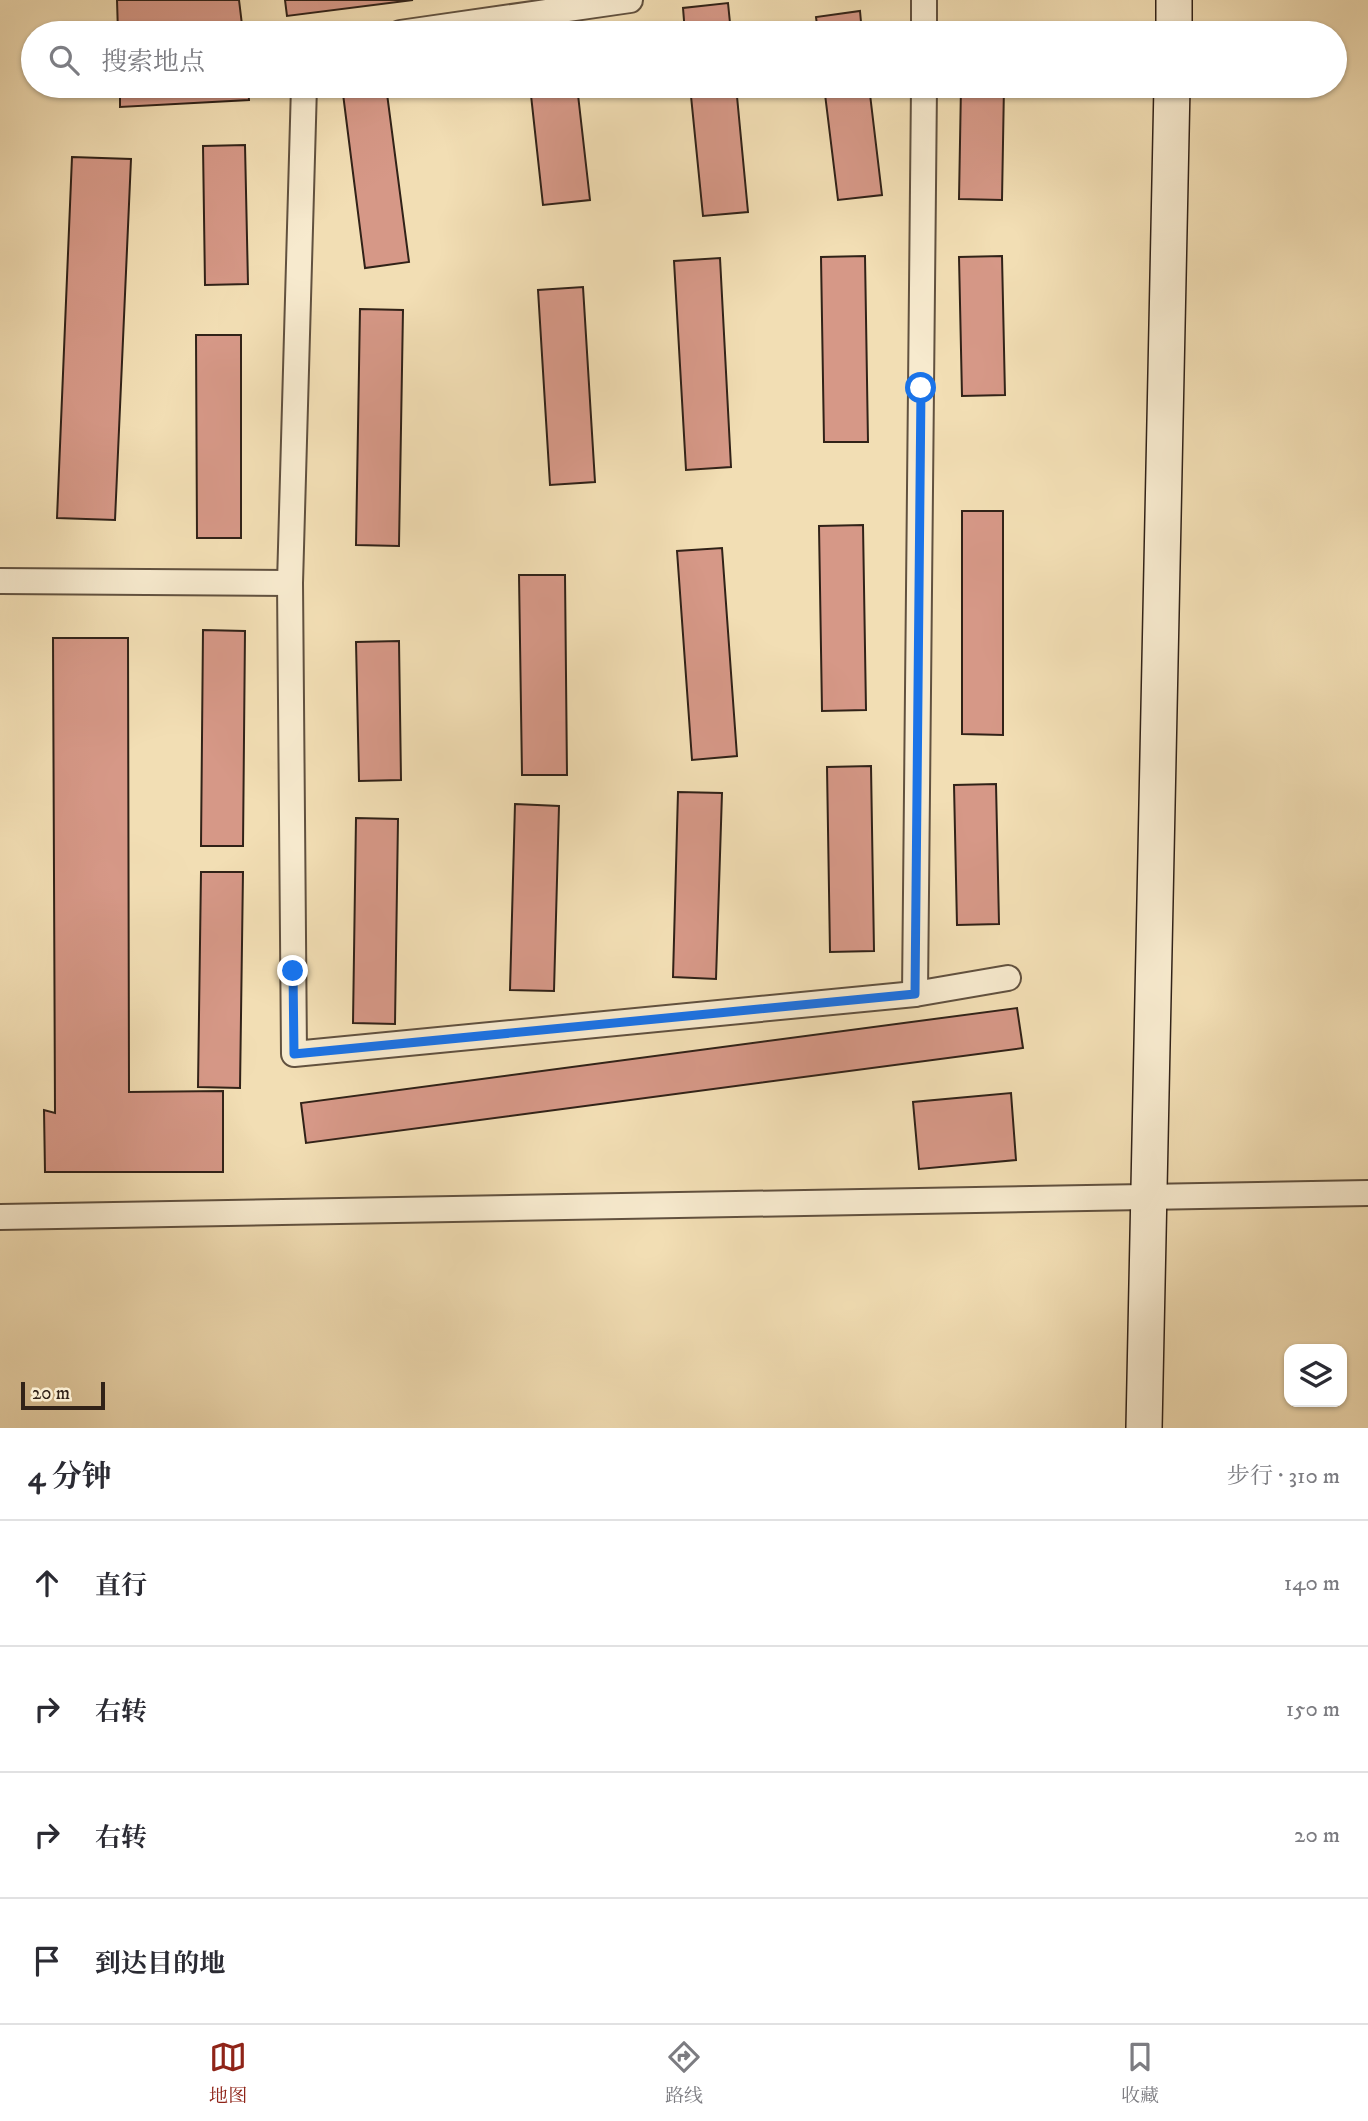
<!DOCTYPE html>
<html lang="zh">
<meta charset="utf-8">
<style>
body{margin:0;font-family:"IM FELL DW Pica","Noto Serif SC",serif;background:#f7f7f7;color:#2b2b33}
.controls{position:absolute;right:21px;bottom:21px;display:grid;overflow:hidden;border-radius:14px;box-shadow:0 2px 5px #0004}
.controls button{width:63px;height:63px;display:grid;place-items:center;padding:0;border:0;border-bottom:2px solid #e1e1e2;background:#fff;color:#2b2b33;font:35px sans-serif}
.scale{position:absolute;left:21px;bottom:18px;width:84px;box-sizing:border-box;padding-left:7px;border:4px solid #312218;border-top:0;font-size:19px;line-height:24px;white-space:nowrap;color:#312218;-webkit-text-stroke:5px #f7eace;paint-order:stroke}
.stop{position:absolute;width:21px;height:21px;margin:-16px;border:5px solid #1a73e8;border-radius:50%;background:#fff}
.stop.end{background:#1a73e8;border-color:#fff;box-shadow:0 2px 7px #0008}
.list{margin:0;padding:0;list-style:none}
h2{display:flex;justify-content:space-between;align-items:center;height:91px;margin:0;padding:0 28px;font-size:30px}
h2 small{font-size:23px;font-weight:400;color:#7c7c81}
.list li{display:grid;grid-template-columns:46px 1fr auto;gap:21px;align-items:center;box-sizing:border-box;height:126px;padding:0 28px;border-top:2px solid #e1e1e2}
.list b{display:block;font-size:26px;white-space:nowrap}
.list em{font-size:23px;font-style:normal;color:#7c7c81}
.icon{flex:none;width:38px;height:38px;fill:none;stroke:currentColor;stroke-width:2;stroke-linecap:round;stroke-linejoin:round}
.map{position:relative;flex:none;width:1368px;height:1428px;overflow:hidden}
.search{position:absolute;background:#fff;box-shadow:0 2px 5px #0004;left:21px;right:21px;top:21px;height:77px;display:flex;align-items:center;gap:18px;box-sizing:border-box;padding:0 24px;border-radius:38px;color:#7c7c81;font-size:26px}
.sheet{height:595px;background:#fff}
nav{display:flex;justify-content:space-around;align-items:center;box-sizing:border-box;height:98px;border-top:2px solid #e1e1e2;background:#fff;font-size:19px;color:#7c7c81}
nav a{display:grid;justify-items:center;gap:4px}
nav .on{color:#8f2418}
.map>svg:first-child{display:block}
.building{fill:#d69887;stroke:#312218;stroke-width:2}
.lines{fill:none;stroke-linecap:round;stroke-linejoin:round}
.street-casing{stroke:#61513f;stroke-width:28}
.secondary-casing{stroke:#312218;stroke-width:38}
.street{stroke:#f7eace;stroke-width:24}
.secondary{stroke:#f7eace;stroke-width:35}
.route{stroke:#1a73e8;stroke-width:9}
</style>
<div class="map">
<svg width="1368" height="1428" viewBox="0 0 1368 1428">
<rect width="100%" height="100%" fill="#f2deb4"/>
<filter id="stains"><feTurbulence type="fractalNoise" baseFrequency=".00286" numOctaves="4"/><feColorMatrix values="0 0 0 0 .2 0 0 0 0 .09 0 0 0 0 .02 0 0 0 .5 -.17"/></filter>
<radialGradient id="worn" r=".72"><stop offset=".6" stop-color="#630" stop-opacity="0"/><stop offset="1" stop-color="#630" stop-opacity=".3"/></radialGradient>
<g class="building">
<polygon points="117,0 239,0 243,33 118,33"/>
<polygon points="285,0 413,0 287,16"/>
<polygon points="728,3 731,33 685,33 683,8"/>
<polygon points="860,11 862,33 818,33 816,17"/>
<polygon points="120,86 248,86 249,100 120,107"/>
<polygon points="342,86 386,86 409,262 365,268"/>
<polygon points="530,86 577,86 590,200 543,205"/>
<polygon points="690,86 736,86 748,212 703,216"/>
<polygon points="824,86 869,86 882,195 838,200"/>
<polygon points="961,86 1004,86 1002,200 959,199"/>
<polygon points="245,145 248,284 205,285 203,146"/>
<polygon points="72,157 131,159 115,520 57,518"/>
<polygon points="865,256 868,442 824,442 821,257"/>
<polygon points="1002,256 1005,395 962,396 959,257"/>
<polygon points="720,258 731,467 686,470 674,261"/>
<polygon points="583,287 595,482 550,485 538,290"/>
<polygon points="360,309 403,310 399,546 356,545"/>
<polygon points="196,335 241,335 241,538 197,538"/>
<polygon points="962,511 1003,511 1003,735 962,734"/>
<polygon points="863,525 866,710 822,711 819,526"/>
<polygon points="722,548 737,756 692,760 677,551"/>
<polygon points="519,575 565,575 567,775 522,775"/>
<polygon points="203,630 245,631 243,846 201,846"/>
<polygon points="53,638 128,638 129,1092 223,1091 223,1172 45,1172 44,1110 55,1113"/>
<polygon points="399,641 401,780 359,781 356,642"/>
<polygon points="871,766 874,951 830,952 827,767"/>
<polygon points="996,784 999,924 957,925 954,785"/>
<polygon points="678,792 722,793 716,979 673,977"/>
<polygon points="515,804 559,806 554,991 510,990"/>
<polygon points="356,818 398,819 395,1024 353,1023"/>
<polygon points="201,872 243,872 240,1088 198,1087"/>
<polygon points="1017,1008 1023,1048 306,1143 301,1103"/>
<polygon points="1011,1093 1016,1160 919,1169 913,1102"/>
</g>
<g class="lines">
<g class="street-casing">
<g id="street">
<polyline points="400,33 630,0"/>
<polyline points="924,33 924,0"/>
<polyline points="304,86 290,583 294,1054 915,994 1008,978"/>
<polyline points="0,581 290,583"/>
<polyline points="915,994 924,86"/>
<polyline points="0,1217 1368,1193"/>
</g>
</g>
<g class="secondary-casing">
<g id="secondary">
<polyline points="1174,33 1174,0"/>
<polyline points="1144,1428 1172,86"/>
</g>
</g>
<use href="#street" class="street"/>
<use href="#secondary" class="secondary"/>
</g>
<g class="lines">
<polyline class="route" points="293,971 294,1054 915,994 921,388"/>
</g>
<rect width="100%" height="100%" filter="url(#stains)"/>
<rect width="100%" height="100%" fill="url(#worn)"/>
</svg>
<div class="controls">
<button><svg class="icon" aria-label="layers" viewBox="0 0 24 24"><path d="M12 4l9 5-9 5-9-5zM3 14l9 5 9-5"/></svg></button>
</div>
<div class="scale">20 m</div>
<div class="stop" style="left:921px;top:388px"></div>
<div class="stop end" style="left:293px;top:971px"></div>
<div class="search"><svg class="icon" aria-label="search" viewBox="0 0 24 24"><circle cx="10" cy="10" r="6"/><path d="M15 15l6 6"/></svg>搜索地点</div>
</div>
<section class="sheet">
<h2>4 分钟<small>步行 · 310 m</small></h2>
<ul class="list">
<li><svg class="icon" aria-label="ahead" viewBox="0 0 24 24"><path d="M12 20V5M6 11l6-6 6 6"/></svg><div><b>直行</b></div><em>140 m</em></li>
<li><svg class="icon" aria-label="right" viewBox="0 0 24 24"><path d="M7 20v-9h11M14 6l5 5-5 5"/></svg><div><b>右转</b></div><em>150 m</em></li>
<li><svg class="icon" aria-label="right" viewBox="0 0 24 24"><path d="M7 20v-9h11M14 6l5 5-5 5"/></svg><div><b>右转</b></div><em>20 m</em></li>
<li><svg class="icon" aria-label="arrive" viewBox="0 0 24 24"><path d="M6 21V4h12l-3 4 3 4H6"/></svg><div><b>到达目的地</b></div></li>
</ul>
</section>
<nav>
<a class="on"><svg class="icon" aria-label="map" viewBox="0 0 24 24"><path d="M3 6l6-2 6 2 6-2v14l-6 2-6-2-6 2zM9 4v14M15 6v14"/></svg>地图</a>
<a><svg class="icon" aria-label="directions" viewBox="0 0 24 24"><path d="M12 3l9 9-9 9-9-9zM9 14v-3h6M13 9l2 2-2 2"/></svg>路线</a>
<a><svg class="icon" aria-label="saved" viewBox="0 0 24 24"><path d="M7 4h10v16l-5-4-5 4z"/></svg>收藏</a>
</nav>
